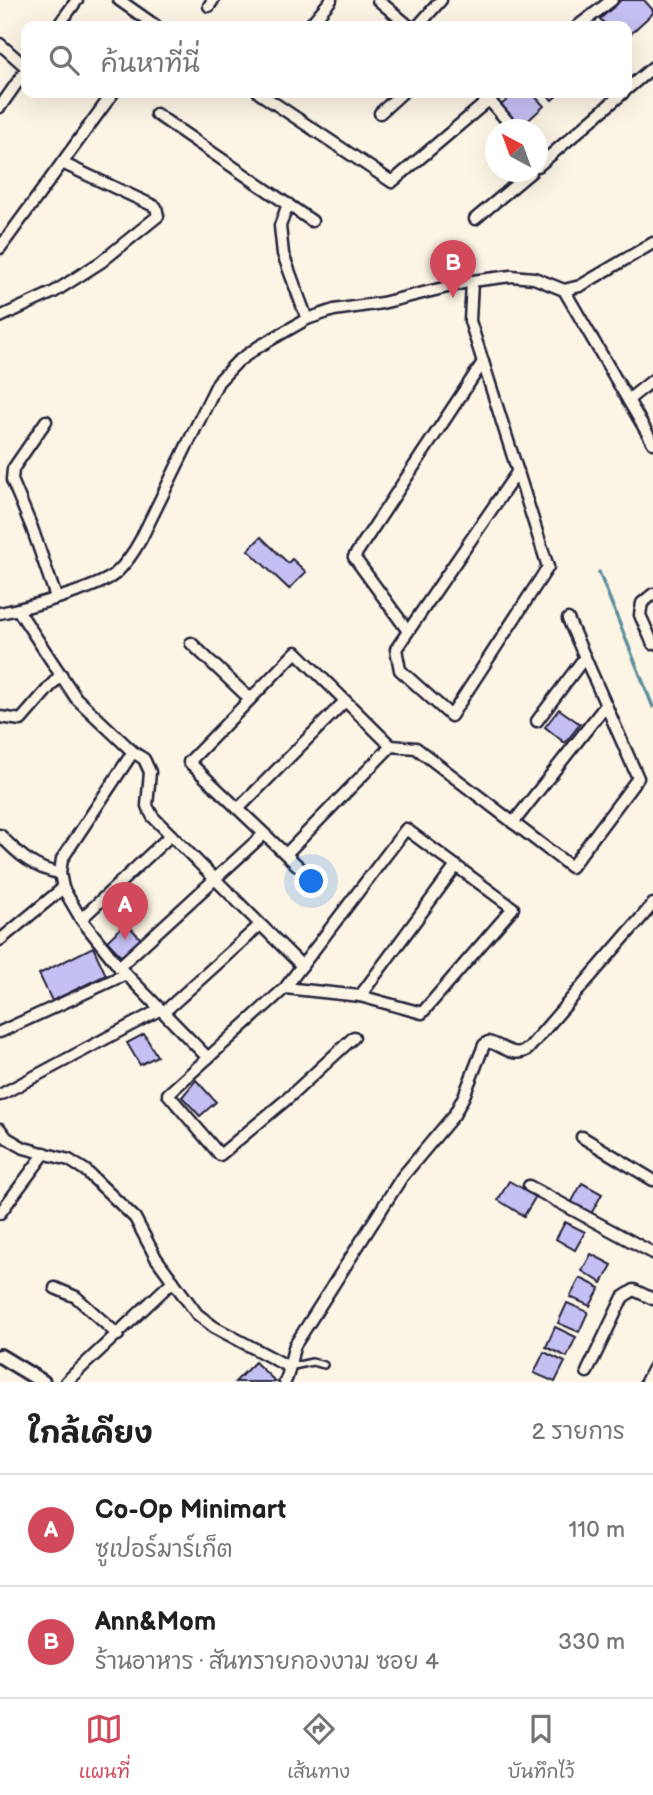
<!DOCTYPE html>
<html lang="th">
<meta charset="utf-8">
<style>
body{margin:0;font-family:"Balsamiq Sans","Playpen Sans Thai",sans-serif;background:#f2f2f2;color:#202124}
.compass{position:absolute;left:485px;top:119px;width:63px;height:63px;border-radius:50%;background:#fff;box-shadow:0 7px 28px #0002;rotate:319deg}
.you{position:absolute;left:312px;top:882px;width:24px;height:24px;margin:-18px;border:5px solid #fff;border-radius:50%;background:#1a73e8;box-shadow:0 0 0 10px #1a73e833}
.badge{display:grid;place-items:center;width:46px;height:46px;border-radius:50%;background:#d1495b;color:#fff;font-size:23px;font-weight:700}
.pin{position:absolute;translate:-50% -58px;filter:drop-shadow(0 2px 4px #0008)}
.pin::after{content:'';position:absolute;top:37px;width:24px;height:21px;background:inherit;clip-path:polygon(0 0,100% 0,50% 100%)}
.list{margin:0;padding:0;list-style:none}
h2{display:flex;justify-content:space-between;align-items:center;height:91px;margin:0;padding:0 28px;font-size:30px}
h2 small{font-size:23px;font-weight:400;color:#757577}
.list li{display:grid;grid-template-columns:46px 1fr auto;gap:21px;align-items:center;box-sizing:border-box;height:112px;padding:0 28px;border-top:2px solid #e0e0e0}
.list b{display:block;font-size:26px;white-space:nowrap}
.list p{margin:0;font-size:23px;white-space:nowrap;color:#757577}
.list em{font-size:23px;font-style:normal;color:#757577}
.icon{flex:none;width:38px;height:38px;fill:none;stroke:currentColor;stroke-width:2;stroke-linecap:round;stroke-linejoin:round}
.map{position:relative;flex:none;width:653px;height:1382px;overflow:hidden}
.search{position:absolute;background:#fff;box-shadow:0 7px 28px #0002;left:21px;right:21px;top:21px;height:77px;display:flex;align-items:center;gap:18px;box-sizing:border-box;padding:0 24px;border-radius:14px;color:#757577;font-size:26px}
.sheet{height:315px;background:#fff}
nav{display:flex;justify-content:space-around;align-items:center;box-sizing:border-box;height:98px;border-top:2px solid #e0e0e0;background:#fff;font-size:19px;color:#757577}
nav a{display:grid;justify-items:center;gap:4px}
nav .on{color:#d1495b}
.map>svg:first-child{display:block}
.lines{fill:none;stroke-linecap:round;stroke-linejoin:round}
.stream{stroke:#5f909d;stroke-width:3.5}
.building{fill:#c5c0f3;stroke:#22223b;stroke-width:2}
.service-casing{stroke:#22223b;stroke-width:10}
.minor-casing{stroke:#22223b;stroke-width:15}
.tertiary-casing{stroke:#22223b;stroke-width:18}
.service{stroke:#fcf5e5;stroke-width:5}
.minor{stroke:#fcf5e5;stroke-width:10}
.tertiary{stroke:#fcf5e5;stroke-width:12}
</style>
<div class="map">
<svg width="653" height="1382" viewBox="0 0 653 1382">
<rect width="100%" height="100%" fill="#fcf5e5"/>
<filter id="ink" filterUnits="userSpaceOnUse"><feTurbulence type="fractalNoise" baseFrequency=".0143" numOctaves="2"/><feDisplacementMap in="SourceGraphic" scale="14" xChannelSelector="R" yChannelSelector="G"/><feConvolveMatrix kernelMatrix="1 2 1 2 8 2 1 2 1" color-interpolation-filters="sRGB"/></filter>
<g filter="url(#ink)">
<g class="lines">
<polyline class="stream" points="599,572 653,707"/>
</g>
<g class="building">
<polygon points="621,0 644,0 653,10 653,13 627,37 627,26 607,26 600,19"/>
<polygon points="515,93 532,93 544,106 521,127 501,105"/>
<polygon points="546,93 560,93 552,100"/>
<polygon points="261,537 288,563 292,559 306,572 289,589 248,550"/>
<polygon points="559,709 580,724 565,743 545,727"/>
<polygon points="126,923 142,940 123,958 107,941"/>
<polygon points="93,947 106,975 52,1001 39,974"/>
<polygon points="144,1034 157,1056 140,1065 127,1043"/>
<polygon points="196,1080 216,1102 200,1116 182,1097"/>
<polygon points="509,1181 536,1196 524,1216 498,1200"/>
<polygon points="582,1183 602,1194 591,1214 571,1203"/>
<polygon points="565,1222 585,1232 575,1250 556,1239"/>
<polygon points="591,1254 612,1265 602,1283 582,1271"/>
<polygon points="580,1278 600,1288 590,1306 570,1297"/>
<polygon points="567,1303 588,1312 579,1332 558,1323"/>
<polygon points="555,1327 576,1337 567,1357 546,1347"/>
<polygon points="544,1352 565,1362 555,1382 534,1373"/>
<polygon points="255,1362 276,1382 235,1382"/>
</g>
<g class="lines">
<g class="service-casing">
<polyline id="service" points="289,1367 312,1362 324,1365"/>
</g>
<g class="minor-casing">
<g id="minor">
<polyline points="119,0 156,26"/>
<polyline points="378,0 409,26"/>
<polyline points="209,6 213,0"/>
<polyline points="58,26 77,0"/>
<polyline points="309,26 331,0"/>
<polyline points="418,26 441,0"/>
<polyline points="578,26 612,0"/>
<polyline points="0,44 26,67"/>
<polyline points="627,89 653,67"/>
<polyline points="259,93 392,182 497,93"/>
<polyline points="483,93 515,130"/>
<polyline points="0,107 26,70"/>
<polyline points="380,113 402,93"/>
<polyline points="156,114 312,221"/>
<polyline points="538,166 623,93"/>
<polyline points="288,204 280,226 283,254 307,319"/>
<polyline points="475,219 531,172"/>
<polyline points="0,248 113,93"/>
<polyline points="472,281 470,321 548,567 451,716 400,670 396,649 518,471"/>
<polyline points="564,290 653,443"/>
<polyline points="0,317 54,292 101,262 158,216 156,207 62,163"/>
<polyline points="628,400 653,380"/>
<polyline points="46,421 13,469 12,480 32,528 56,597"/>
<polyline points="653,594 642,603 640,615 653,644"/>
<polyline points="18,610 76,698 133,752 144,759 150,772 147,806 153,817 302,966"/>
<path d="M 0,613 C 25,608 97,589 115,574 C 126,564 134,552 141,539 L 218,382 L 237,362 L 258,347 L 307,319 L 334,310 L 382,303 L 472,281 L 511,276 L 534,278 L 564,290 L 580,286 L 653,243"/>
<polyline points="408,631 354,557 483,362"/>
<polyline points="191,643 250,699"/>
<polyline points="0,717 21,720 61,674"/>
<polyline points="537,721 585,657"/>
<polyline points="133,752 62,859 60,873 63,888 81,919 119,967 208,1058"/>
<polyline points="238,809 345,701"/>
<polyline points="513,823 606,705"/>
<path d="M 0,835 C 16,852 35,870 60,873"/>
<polyline points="286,854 391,746 416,748 571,867 638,778 568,619"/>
<polyline points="319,886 189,762 296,652 391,746"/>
<polyline points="81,919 171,835"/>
<polyline points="0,940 63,888"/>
<polyline points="119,967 264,834"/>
<polyline points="285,988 360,996 422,1013 513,908 406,829 285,988 168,1094 220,1155 287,1099 354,1037"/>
<polyline points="360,996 456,866"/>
<polyline points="164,1012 260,925"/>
<polyline points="0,1032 126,974"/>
<polyline points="0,1095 161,1009"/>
<polyline points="0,1129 7,1138 24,1148 69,1160 85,1170 135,1218 156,1258 197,1314 214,1327 289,1367"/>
<polyline points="582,1137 653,1180"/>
<polyline points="529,1186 653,1253"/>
<polyline points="0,1213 45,1153"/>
<polyline points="55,1288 76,1297 118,1335"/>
<polyline points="587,1372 623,1297 634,1290 653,1299"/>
<polyline points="66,1382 173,1281"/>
<path d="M 285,1382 C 291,1370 290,1358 295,1345 L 402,1177 L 454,1115 L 464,1096 L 484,1045 L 488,1042 C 503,1045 513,1059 528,1049 L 653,904"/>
<polyline points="646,1382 653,1368"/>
</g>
</g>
<g class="tertiary-casing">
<polyline id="tertiary" points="0,1356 43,1382"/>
</g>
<use href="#service" class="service"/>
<use href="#minor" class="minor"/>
<use href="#tertiary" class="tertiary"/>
</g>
</g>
</svg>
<svg class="compass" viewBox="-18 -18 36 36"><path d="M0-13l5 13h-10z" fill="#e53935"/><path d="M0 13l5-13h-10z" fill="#757577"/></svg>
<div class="you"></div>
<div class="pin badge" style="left:125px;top:940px">A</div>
<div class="pin badge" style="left:453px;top:298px">B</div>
<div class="search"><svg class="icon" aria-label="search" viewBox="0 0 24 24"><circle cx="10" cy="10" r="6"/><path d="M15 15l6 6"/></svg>ค้นหาที่นี่</div>
</div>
<section class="sheet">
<h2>ใกล้เคียง<small>2 รายการ</small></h2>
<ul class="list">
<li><span class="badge">A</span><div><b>Co-Op Minimart</b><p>ซูเปอร์มาร์เก็ต</p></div><em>110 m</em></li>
<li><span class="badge">B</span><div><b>Ann&amp;Mom</b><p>ร้านอาหาร · สันทรายกองงาม ซอย 4</p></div><em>330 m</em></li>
</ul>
</section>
<nav>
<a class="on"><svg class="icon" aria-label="map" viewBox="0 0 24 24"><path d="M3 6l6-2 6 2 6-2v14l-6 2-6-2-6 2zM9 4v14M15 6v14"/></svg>แผนที่</a>
<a><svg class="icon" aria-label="directions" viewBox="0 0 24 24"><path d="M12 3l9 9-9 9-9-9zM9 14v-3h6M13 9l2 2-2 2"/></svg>เส้นทาง</a>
<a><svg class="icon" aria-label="saved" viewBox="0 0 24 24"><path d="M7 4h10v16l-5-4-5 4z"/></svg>บันทึกไว้</a>
</nav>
